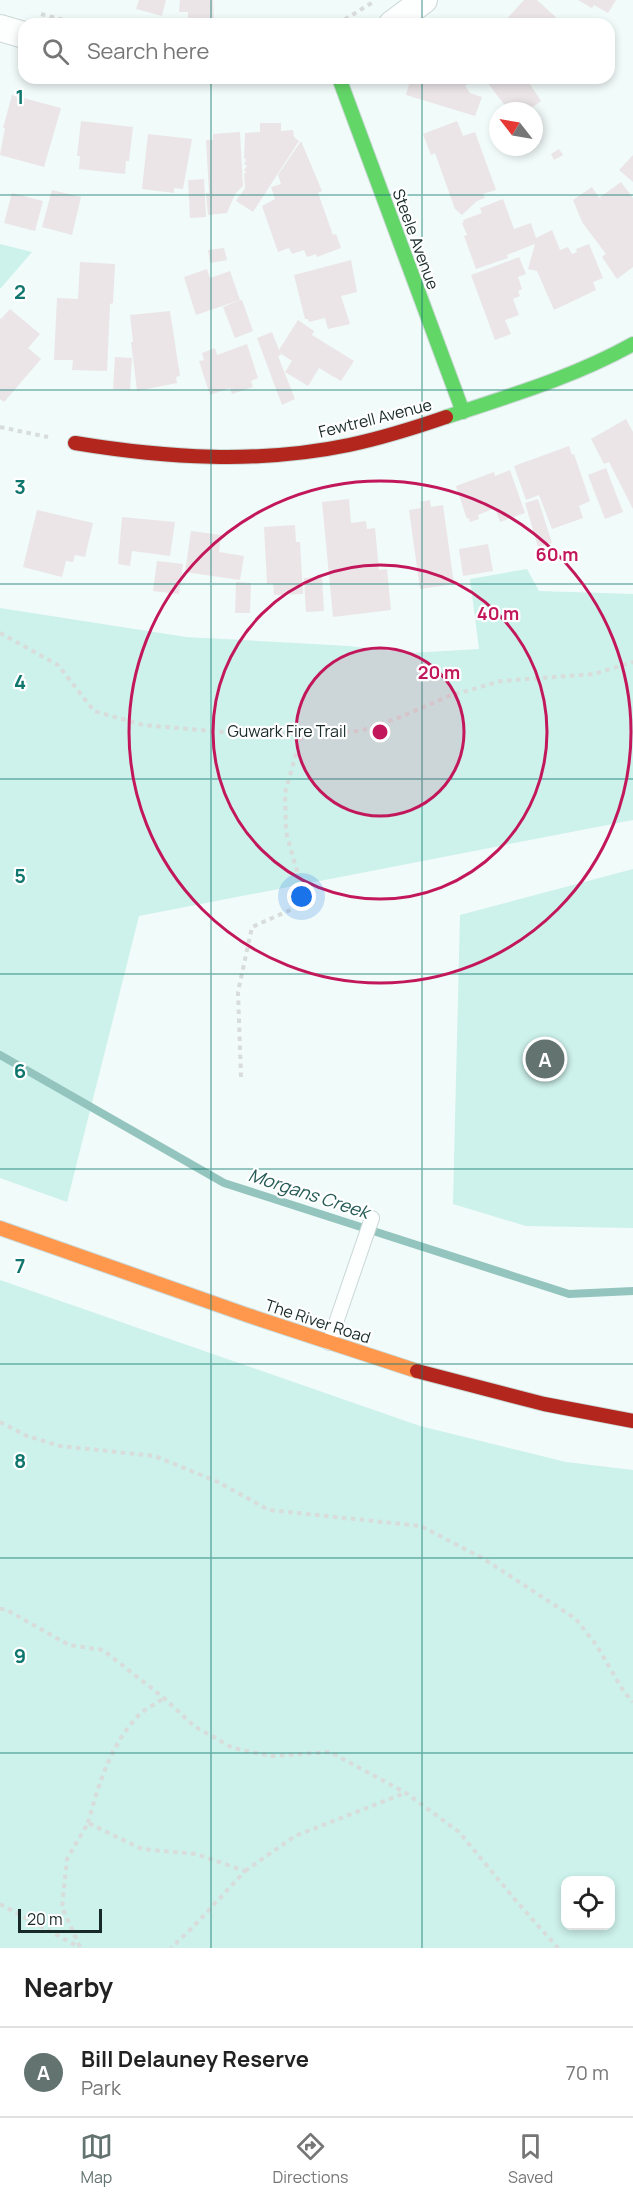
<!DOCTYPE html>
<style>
body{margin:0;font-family:Manrope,sans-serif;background:#f2f2f2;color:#222}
.controls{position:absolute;right:18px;bottom:18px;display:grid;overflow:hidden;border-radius:12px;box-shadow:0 3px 9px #0003}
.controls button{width:54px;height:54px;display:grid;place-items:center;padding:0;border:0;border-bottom:2px solid #e0e0e0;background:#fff;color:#222;font:30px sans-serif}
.compass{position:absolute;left:489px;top:102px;width:54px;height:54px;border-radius:50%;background:#fff;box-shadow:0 3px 9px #0003;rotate:301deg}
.scale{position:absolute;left:18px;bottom:15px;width:84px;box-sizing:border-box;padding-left:6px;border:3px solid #172a27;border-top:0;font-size:16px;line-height:21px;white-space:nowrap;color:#172a27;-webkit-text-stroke:4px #fff;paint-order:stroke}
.you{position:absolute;left:302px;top:897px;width:21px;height:21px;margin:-15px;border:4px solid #fff;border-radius:50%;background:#1a73e8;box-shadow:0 0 0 9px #1a73e833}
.badge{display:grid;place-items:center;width:39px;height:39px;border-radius:50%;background:#637370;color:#fff;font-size:20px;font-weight:700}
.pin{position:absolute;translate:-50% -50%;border:3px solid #fff;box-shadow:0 2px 6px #0006}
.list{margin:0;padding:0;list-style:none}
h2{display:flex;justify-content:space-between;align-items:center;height:78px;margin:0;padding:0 24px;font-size:26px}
h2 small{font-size:20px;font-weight:400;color:#767676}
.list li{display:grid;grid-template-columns:39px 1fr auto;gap:18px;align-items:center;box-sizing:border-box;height:90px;padding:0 24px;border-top:2px solid #e0e0e0}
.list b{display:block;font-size:22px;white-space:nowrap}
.list p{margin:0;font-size:20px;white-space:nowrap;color:#767676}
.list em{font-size:20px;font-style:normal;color:#767676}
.icon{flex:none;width:33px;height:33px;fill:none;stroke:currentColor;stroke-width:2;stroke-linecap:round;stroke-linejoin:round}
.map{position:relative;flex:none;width:633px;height:1948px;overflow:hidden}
.search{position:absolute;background:#fff;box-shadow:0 3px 9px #0003;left:18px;right:18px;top:18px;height:66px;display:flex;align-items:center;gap:15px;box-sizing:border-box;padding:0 21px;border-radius:18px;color:#767676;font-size:22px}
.sheet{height:168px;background:#fff}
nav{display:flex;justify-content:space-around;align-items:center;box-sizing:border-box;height:84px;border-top:2px solid #e0e0e0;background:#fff;font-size:16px;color:#767676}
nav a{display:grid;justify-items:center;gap:3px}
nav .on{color:#637370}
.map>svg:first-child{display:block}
.green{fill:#cdf1eb;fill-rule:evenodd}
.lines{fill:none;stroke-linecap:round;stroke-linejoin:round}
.stream{stroke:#94c4be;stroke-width:8}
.building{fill:#ebe5e8}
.lane-casing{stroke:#cad8d6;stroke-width:16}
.street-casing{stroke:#cad8d6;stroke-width:28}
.fast-casing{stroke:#cad8d6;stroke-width:16}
.slow-casing{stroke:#cad8d6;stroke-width:16}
.jam-casing{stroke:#cad8d6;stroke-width:16}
.path{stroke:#d8dcda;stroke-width:4;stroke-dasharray:4.5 4.5;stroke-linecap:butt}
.lane{stroke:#fdfefe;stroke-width:14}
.street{stroke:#fdfefe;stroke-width:26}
.fast{stroke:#63d668;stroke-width:14}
.slow{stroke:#ff974d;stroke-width:14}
.jam{stroke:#b3261e;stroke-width:14}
.grid{fill:none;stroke:#0f766e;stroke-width:1.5;stroke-opacity:0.55}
.ring{fill:none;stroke:#c2185b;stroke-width:3}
.labels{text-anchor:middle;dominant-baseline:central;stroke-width:4.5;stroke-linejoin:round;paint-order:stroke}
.street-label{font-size:16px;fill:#172a27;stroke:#fff}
.water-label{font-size:18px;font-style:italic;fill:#235a54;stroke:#fff}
.grid-label{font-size:20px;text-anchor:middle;font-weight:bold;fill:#0f766e;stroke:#fff;stroke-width:4.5;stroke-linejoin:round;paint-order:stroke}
.centre{fill:#c2185b;stroke:#fff;stroke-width:3}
.ring-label{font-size:18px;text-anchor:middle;font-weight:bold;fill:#c2185b;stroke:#fff;stroke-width:4.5;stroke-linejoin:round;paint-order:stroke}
</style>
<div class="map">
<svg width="633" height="1948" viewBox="0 0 633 1948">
<rect width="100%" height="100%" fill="#f1fbf9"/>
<g class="green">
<polygon points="0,244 32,252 0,289"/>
<polygon points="527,569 539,591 633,594 633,820 139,916 67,1202 0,1178 0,608 186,637 349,646 410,653 479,649 470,579"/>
<polygon points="633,869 633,1228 526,1226 453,1204 460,915"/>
<path d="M 0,1280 L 420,1426 L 566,1462 L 633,1470 L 633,1948 L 0,1948 ZM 566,1880 L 610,1880 L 610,1926 L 566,1926 Z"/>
</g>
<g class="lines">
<polyline class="stream" points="0,1055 224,1183 569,1294 633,1291"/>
</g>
<g class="building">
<polygon points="139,0 166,0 162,16 136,9"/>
<polygon points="180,0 213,0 214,19 188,20 188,12 179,12"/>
<polygon points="524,0 537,0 561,22 559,24 502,24"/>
<polygon points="578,0 616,0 608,13 594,5 592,8"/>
<polygon points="415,78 465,78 469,83 465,86 470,93 482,97 475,116 406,95 410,81"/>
<polygon points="484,78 526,78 541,101 527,111 509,111"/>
<polygon points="12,95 61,108 44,167 0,155 5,128 3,128"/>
<polygon points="81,121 133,127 129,161 126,161 125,174 79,169 80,156 77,156"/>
<polygon points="457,121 463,136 475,132 496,190 483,194 485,198 477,201 462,215 455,209 435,153 431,155 423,134"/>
<polygon points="260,123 281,123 281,131 293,130 294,137 299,141 253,212 236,201 245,188 244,173 247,173 244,170 247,166 244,164 246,160 244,158 245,133 260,132"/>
<polygon points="240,132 243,186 235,194 227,213 208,215 206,193 209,193 206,140 213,140 213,134"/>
<polygon points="148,134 192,139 183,189 174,188 174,193 142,189"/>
<polygon points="301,141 322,191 318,193 333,235 336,234 341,248 317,257 316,254 307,257 304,250 292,254 289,248 278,252 262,206 275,199 271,187 281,184 278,175"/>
<polygon points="559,149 563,155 554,160 551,154"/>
<polygon points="633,155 633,182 619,170"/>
<polygon points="204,179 206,217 190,218 188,180"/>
<polygon points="621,182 633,198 633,267 617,279 602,257 606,254 582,222 573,200 592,187 599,198"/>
<polygon points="52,190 81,197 72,235 42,227"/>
<polygon points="12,193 43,201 35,231 4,223"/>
<polygon points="503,199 514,229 531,223 536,238 552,230 560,250 568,247 572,254 577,252 576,249 589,244 603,278 593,282 596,290 554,310 537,271 528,269 535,244 507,255 508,258 476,269 464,236 467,235 462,223 464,222 463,220 482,213 480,208"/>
<polygon points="224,248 227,260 210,263 208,250"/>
<polygon points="519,257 526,274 518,277 522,289 518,291 520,296 513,299 519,315 505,320 511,334 495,340 471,275"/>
<polygon points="351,260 357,292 341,296 350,324 328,329 325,318 309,322 308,319 305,319 294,275"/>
<polygon points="80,262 115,264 113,303 110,304 107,371 72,370 73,360 54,360 57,298 78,299"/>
<polygon points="207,269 210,278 230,271 240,300 196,315 184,277"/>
<polygon points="240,300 242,300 253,331 235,338 223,307"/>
<polygon points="10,309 40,334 28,348 41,359 4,402 0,399 0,318 1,319"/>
<polygon points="170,311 180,376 176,377 177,383 137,391 131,342 133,342 130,315"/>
<polygon points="298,320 314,331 312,335 354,361 341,381 319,368 308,386 285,372 292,361 280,353 281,355 278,356 295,399 282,405 257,338 272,332 279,350"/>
<polygon points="247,344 258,378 251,381 253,387 232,394 230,388 210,395 199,361 204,360 202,353 215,348 217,355"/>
<polygon points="115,357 132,358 130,390 113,389"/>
<polygon points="626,419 633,432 633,509 609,462 604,464 591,439"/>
<polygon points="569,446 572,455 574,454 590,501 579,506 583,518 552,529 539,495 526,500 514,466"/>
<polygon points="606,468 623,512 605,519 588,475"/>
<polygon points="510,470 525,513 500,522 495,508 478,515 479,519 470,522 469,518 467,519 456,486 494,472 495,476"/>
<polygon points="349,499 351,523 366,521 367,529 375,528 379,570 387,569 391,610 333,617 322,502"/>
<polygon points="538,499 552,543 538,547 525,503"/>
<polygon points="430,500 431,507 443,505 454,584 420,589 409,510 421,508 420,502"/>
<polygon points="37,510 93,523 85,557 75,555 73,562 66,561 62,577 23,567"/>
<polygon points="122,517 175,522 170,556 132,551 130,566 118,564"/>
<polygon points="295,525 296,542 300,542 303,594 274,595 273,583 267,584 264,527"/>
<polygon points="191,531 221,535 219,552 244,556 240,580 185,572"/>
<polygon points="488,544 493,571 463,576 459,549"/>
<polygon points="157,561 183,564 179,594 153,591"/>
<polygon points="322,577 324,611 306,612 304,578"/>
<polygon points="236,582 251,583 250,613 235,613"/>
</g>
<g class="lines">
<g class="lane-casing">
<polyline id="lane" points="329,1343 372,1218"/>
</g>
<g class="street-casing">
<g id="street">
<polyline points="392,24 424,0"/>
<polyline points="0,28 24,35"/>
</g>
</g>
<g class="fast-casing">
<g id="fast">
<polyline points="339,78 463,412"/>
<path d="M 446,417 C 509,396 574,377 633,344"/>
</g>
</g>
<g class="slow-casing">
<polyline id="slow" points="0,1228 247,1315 417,1371"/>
</g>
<g class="jam-casing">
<g id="jam">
<path d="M 75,443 C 166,458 258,464 349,445 C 382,438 414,428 446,417"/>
<polyline points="417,1371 544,1404 633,1421"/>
</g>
</g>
<g class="path">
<polyline points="41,14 80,24"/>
<polyline points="337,24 375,1"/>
<polyline points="0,427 48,437"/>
<polyline points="0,633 58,665 94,711 143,725 258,735 360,731 398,718 449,696 501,681 594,674 633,662"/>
<polyline points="241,1077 238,992 252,927 306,903 286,832 285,793 302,733"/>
<polyline points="0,1422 27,1436 60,1446 155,1456 218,1482 269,1510 421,1526 484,1559 576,1619 597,1646 624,1692 633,1702"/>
<polyline points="0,1609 5,1609 69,1645 103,1650 164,1698 194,1726 233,1748 271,1756 330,1752 406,1793 459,1832 517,1902 558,1948"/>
<path d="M 88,1823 C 98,1786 110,1746 137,1717 C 144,1709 156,1704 164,1698"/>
<polyline points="245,1871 295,1836 405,1793"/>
<polyline points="0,1904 79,1947"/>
<polyline points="80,1947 62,1907 67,1859 88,1823 142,1849 196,1854 245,1871 193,1927 171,1948"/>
</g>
<use href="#lane" class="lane"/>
<use href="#street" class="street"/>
<use href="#fast" class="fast"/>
<use href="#slow" class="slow"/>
<use href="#jam" class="jam"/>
</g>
<path class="grid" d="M 211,0 L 211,24M 422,0 L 422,24M 211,78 L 211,1948M 422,78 L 422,1948M 0,195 L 633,195M 0,390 L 633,390M 0,584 L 633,584M 0,779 L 633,779M 0,974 L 633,974M 0,1169 L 633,1169M 0,1364 L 633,1364M 0,1558 L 633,1558M 0,1753 L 633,1753"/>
<circle cx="380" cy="732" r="84" fill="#c2185b" fill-opacity=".12"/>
<g class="ring">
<circle cx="380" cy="732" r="84"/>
<circle cx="380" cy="732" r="167"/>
<circle cx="380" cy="732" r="251"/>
</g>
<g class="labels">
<g class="street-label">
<text transform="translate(416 239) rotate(70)">Steele Avenue</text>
<text transform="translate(375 418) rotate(-14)">Fewtrell Avenue</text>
<text x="287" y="731">Guwark Fire Trail</text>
<text transform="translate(318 1321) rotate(18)">The River Road</text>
</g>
<g class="water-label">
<text transform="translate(309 1193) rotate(18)">Morgans Creek</text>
</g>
</g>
<g class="grid-label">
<text x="20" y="104">1</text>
<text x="20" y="299">2</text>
<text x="20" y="494">3</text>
<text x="20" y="689">4</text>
<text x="20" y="883">5</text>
<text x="20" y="1078">6</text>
<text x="20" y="1273">7</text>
<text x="20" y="1468">8</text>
<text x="20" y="1663">9</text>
</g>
<circle cx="380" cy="732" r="9" class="centre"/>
<g class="ring-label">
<text x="557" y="561">60 m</text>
<text x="498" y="620">40 m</text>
<text x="439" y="679">20 m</text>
</g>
</svg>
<div class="controls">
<button><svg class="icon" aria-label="locate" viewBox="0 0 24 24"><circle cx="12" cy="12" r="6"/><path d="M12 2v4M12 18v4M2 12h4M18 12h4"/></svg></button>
</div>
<svg class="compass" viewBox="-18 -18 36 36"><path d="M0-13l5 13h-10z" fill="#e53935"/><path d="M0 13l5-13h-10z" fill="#767676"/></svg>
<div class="scale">20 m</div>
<div class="you"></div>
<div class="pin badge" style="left:545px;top:1059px">A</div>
<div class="search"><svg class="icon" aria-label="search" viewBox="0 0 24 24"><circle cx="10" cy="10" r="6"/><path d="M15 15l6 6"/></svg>Search here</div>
</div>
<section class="sheet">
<h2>Nearby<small></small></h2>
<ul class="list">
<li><span class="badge">A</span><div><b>Bill Delauney Reserve</b><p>Park</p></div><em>70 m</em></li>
</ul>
</section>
<nav>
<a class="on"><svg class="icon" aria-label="map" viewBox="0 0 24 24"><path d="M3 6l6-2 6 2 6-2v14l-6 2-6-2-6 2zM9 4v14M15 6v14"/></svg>Map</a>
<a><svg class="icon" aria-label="directions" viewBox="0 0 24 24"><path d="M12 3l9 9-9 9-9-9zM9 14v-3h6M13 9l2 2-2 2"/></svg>Directions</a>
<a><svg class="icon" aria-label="saved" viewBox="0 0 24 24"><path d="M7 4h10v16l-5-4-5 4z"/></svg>Saved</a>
</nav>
